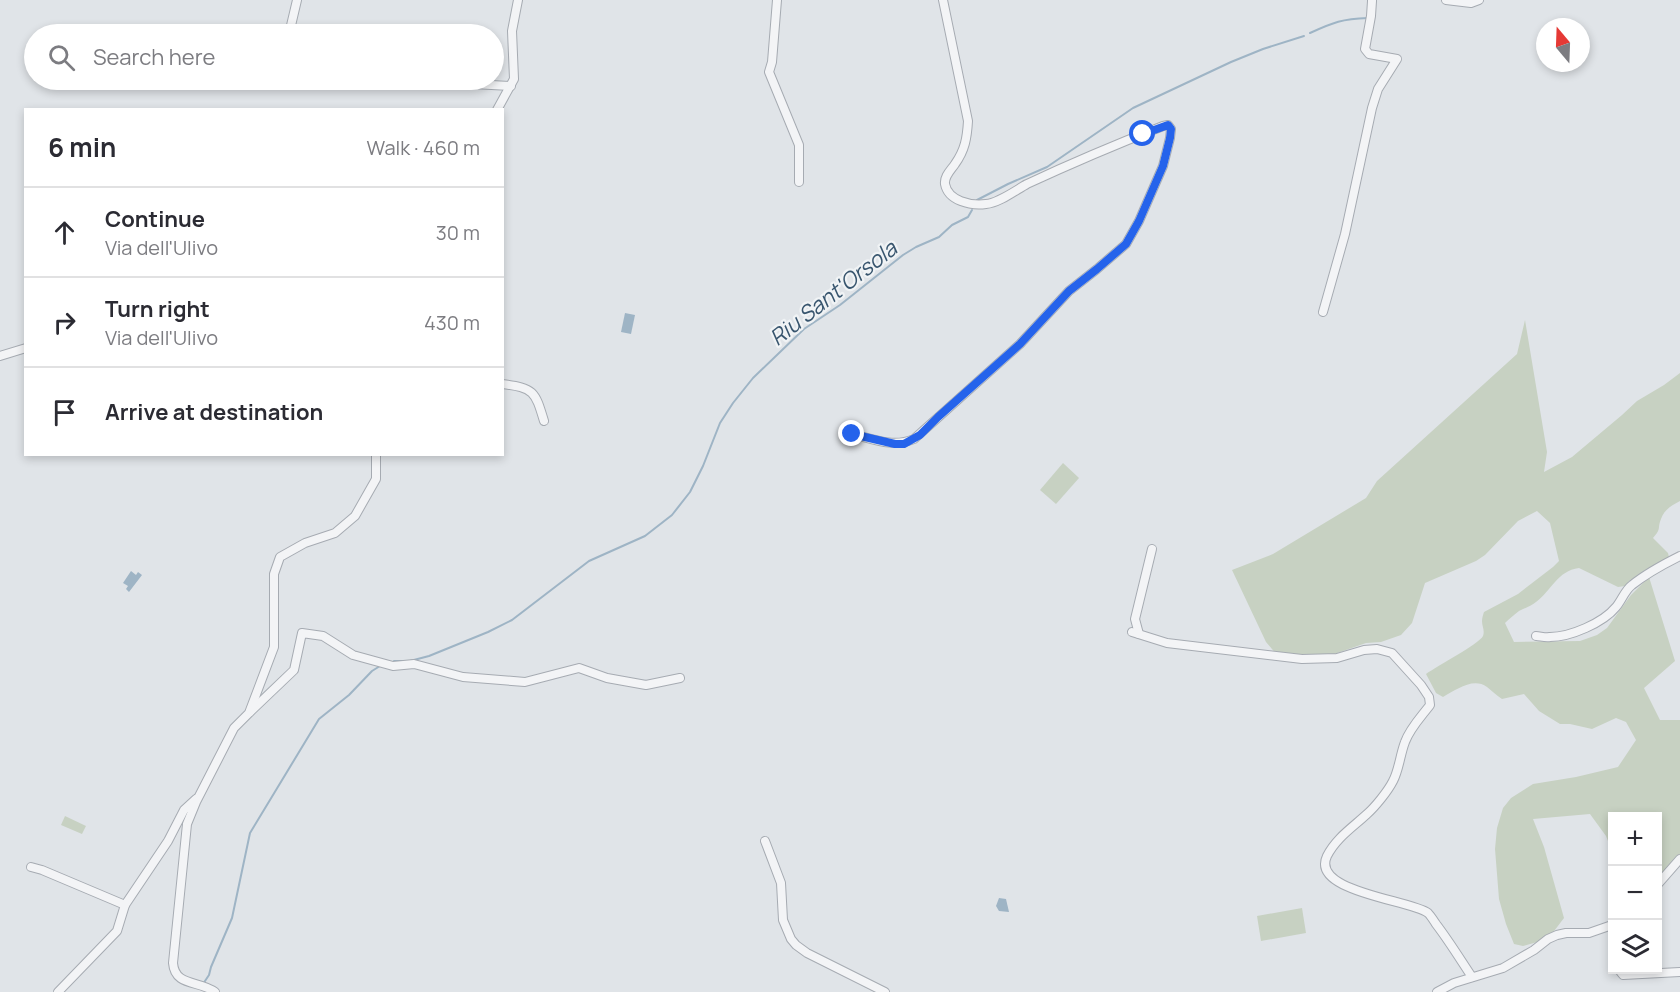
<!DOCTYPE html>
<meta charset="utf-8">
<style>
body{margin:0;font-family:Manrope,sans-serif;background:#f2f2f3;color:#2b2b33}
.controls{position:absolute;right:18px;bottom:18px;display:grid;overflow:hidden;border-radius:0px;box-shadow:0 3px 9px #0003}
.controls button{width:54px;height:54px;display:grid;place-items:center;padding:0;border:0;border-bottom:2px solid #e1e1e2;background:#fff;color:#2b2b33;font:30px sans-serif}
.compass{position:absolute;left:1536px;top:18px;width:54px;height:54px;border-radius:50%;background:#fff;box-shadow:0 3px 9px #0003;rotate:341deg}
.stop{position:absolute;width:18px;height:18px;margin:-14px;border:4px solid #2563eb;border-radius:50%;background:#fff}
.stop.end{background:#2563eb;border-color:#fff;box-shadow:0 2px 6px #0008}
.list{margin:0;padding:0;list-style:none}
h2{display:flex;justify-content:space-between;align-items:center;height:78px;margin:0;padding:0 24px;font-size:26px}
h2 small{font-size:20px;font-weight:400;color:#7c7c81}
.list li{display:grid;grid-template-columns:39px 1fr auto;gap:18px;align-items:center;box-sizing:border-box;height:90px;padding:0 24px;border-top:2px solid #e1e1e2}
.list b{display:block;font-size:22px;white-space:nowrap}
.list p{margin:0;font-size:20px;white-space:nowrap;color:#7c7c81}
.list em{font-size:20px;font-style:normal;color:#7c7c81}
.icon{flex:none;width:33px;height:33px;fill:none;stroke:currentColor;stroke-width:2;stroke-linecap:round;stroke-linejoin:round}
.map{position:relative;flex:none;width:1680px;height:992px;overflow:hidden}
.search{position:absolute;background:#fff;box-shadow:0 3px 9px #0003;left:24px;top:24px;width:480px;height:66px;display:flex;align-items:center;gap:15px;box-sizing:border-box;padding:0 21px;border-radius:33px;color:#7c7c81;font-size:22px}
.panel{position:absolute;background:#fff;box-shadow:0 3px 9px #0003;left:24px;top:108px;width:480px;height:348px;border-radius:0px}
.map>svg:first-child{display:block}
.green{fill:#c7d1c2}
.water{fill:#9eb4c5}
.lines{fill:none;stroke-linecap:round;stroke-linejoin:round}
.stream{stroke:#9eb4c5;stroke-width:2}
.street-casing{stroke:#a6abb2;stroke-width:10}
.street{stroke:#f3f4f6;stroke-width:8}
.route{stroke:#2563eb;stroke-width:8}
.labels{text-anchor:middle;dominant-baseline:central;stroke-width:4.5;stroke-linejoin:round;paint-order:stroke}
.water-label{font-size:22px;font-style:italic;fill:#38556e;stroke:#f0f3f5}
</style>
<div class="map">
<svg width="1680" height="992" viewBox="0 0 1680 992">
<rect width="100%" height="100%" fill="#e0e4e8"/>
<g class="green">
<path d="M 1525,320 L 1547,452 L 1544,472 L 1572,457 L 1622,415 L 1637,401 L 1664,385 L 1680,373 L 1680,501 C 1672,505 1664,510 1661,519 C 1657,529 1662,528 1653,538 L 1668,553 L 1669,557 L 1667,562 L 1630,580 L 1625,586 L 1618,587 L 1579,568 C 1557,571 1552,590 1536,602 C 1531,606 1525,608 1519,611 C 1514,615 1509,619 1505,623 L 1514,642 L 1580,641 L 1597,635 L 1607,628 L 1631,595 L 1649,577 L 1675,661 L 1644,688 L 1660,720 L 1680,720 L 1680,861 L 1658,884 L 1658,816 L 1612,816 L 1612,851 L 1606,836 L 1590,814 L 1533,819 L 1544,847 L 1564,918 L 1548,939 L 1523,946 L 1514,944 L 1506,924 L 1499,899 L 1495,849 L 1497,828 L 1503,808 L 1511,798 L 1533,784 L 1576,777 L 1618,767 L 1636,740 L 1626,722 L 1616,718 L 1592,729 L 1570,724 L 1560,724 L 1539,711 L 1524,694 L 1502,699 C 1496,695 1492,691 1487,687 C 1473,677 1456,690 1443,697 L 1436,693 L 1426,674 C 1437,666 1479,644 1483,636 C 1485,630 1482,627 1482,621 C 1482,618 1483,615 1484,612 L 1518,594 L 1553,567 L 1559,561 L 1550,523 L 1537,511 L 1518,521 L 1485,555 L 1476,561 L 1425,583 L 1412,623 L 1401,635 L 1381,642 L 1366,643 L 1323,658 L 1278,656 L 1266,642 L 1232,570 L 1273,554 L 1366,498 L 1377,481 L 1517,354 Z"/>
<polygon points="1063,463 1079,478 1056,504 1040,490"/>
<polygon points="65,816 86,826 82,834 61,825"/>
<polygon points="1302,908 1306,933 1261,941 1257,916"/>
</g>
<g class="water">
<polygon points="625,313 635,315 631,334 621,332"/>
<polygon points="131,571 136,575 138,572 142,575 129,592 126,589 128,586 123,583"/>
<polygon points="999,898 1006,899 1009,912 999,911 996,906"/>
</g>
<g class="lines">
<g class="stream">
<path d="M 1310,33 C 1334,22 1342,19 1368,18"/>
<polyline points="977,200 1008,184 1047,167 1133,108 1231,62 1263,49 1304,36"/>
<polyline points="394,661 402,661"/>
<polyline points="410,661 429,656 488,632 512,620 589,561 645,536 672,515 690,492 703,466 720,423 733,403 753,378 804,329 840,305 903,255 916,247 939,237 952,225 968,217 972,210"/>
<polyline points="203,984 209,975 211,967 232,918 250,833 319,719 349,695 372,671 380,666"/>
</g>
<g class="street-casing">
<g id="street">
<polyline points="777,0 772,62 769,72 799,145 799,182"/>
<polyline points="1446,0 1471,3 1479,0"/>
<polyline points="289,34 297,0"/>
<polyline points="398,80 511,86"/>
<polyline points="497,110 514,79 512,31 518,0"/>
<polyline points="1323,312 1345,234 1372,108 1378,89 1397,59 1369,54 1365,49 1371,16 1372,1"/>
<polyline points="0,356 26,348"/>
<path d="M 502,384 C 534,388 535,391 544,421"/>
<path d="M 852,434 C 873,439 893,448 914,439 L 1020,344 L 1069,291 L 1097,269 L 1126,244 L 1139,221 L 1163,166 L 1170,138 L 1171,129 L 1168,125 L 1163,126 C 1117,144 1072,163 1027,184 C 1016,190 999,203 986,204 C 971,206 948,201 945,184 C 944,176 951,170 955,164 C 965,150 967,138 968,121 L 943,0"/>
<path d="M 1132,632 L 1167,643 L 1302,659 L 1337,658 L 1364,650 L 1377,649 L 1392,653 L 1421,685 L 1429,697 L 1430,705 C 1421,717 1410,728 1405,742 C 1400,755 1399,770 1393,781 C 1388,791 1375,807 1367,814 C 1353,827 1336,838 1327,856 C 1310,892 1411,900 1428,913 C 1431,916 1434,921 1436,924 C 1449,941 1460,959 1472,977"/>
<polyline points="1139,634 1135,619 1152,549"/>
<path d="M 1536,636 C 1540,636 1545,638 1550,637 C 1570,637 1603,623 1616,607 C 1622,600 1625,590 1632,585 C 1647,573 1664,564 1680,556"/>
<polyline points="250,712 294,670 302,633 323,636 353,655 393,666 414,664 463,677 525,682 579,668 607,678 646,685 680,678"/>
<polyline points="765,841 781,883 783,920 791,939 796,945 807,953 885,992"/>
<polyline points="31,867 42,870 125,905 168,841 184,810 196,799"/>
<polyline points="1658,884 1680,859"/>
<polyline points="1619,970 1623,975 1680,972"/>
<polyline points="58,992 117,931 125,905"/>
<path d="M 215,992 C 199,980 175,987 173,963 L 187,824 L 196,802 L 234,728 L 249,713 L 274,647 L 274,574 L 280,557 L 305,543 L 335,533 L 355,516 L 376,479 L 376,454"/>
<polyline points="1437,992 1454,983 1503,968 1534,950 1548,939 1557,935 1566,933 1589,933 1612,925"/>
</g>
</g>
<use href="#street" class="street"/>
</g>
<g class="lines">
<polyline class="route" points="852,434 895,444 904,444 920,435 938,417 1020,344 1069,291 1097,269 1126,244 1139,221 1163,166 1170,138 1171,129 1168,125 1143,134"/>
</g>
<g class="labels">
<g class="water-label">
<text transform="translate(833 293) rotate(-38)">Riu Sant'Orsola</text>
</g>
</g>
</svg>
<div class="controls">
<button>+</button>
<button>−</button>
<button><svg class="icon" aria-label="layers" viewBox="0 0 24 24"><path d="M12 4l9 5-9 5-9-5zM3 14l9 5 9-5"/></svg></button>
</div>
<svg class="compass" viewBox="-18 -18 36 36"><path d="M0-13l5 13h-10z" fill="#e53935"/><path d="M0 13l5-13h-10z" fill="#7c7c81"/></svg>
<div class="stop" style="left:1143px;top:134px"></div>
<div class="stop end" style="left:852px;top:434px"></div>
<div class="search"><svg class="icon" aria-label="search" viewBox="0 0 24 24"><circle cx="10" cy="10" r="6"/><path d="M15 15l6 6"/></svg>Search here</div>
<section class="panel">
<h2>6 min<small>Walk · 460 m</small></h2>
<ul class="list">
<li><svg class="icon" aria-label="ahead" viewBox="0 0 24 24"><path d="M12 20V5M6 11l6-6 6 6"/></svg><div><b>Continue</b><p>Via dell'Ulivo</p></div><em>30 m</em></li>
<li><svg class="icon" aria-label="right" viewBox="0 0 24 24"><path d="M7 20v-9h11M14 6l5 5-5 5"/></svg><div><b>Turn right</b><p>Via dell'Ulivo</p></div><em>430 m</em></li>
<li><svg class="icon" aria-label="arrive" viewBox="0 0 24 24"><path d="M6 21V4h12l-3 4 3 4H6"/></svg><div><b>Arrive at destination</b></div></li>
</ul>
</section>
</div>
